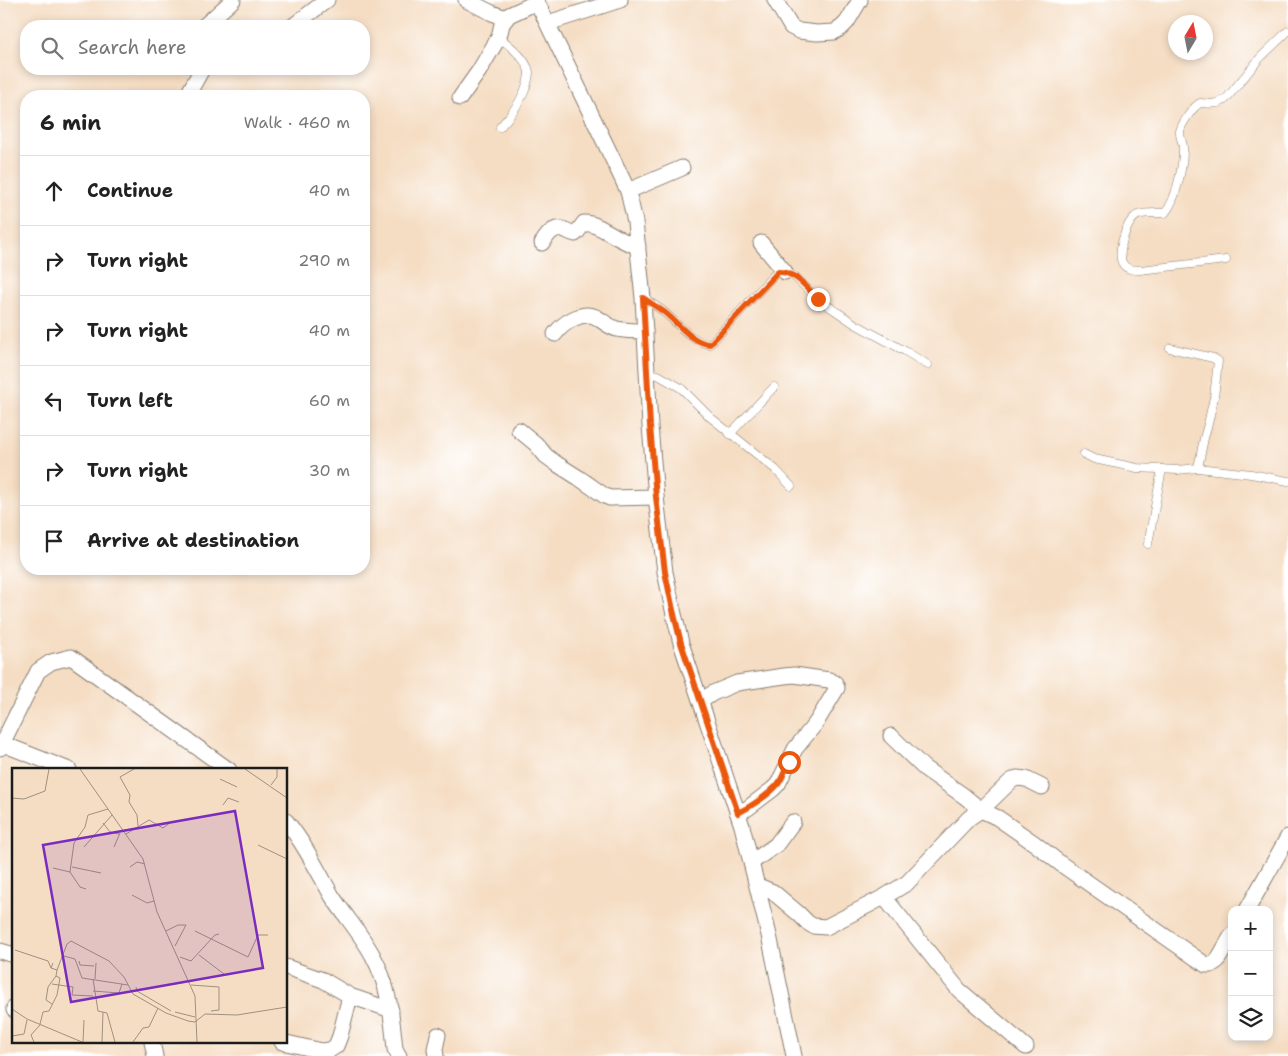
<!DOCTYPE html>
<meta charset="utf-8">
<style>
body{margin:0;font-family:"Shantell Sans",sans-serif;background:#f2f2f2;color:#222}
.controls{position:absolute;right:15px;bottom:15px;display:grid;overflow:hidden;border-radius:10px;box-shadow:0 2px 8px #0003}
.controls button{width:45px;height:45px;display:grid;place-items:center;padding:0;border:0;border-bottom:1px solid #e0e0e0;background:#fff;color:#222;font:25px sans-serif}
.compass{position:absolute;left:1168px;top:15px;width:45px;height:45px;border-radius:50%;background:#fff;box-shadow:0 2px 8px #0003;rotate:10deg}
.stop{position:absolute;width:15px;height:15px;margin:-11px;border:4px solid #ea580c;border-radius:50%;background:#fff}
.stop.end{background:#ea580c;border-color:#fff;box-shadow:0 1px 5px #0008}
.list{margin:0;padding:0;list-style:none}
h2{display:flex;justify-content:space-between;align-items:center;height:65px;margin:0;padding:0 20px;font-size:21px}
h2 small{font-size:16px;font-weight:400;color:#767676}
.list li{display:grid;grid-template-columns:32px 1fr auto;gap:15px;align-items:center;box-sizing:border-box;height:70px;padding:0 20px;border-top:1px solid #e0e0e0}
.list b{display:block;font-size:19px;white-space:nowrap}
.list em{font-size:16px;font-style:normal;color:#767676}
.icon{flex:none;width:28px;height:28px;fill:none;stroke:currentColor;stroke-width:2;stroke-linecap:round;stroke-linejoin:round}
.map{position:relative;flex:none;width:1288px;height:1056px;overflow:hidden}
.search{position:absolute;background:#fff;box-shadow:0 2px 8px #0003;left:20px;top:20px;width:350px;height:55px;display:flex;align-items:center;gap:12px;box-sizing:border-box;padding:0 18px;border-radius:20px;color:#767676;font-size:19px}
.panel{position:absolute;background:#fff;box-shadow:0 2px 8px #0003;left:20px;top:90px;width:350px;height:485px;border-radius:20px}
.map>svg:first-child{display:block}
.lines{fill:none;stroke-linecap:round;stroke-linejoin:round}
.lane-casing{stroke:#887c70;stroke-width:9}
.street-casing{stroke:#887c70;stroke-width:17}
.lane{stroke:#fff;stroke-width:8}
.street{stroke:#fff;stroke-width:15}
.route{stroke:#ea580c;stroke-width:6}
.inset-road{fill:none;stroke:#9e9080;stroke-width:1}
.view{fill:#7b2cbf;fill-opacity:0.15;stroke:#7b2cbf;stroke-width:2.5}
.inset-edge{fill:none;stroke:#1c1c1c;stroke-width:2.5}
</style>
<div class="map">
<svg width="1288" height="1056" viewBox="0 0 1288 1056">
<rect width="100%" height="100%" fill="#fff"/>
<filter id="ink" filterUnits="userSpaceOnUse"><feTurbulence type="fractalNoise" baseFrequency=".02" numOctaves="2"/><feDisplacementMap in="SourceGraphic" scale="10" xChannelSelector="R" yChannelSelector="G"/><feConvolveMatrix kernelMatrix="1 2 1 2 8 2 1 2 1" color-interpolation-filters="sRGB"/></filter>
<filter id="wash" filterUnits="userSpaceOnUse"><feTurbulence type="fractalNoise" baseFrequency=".0096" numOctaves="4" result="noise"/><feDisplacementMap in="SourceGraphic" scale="20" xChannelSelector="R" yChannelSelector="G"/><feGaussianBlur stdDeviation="1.12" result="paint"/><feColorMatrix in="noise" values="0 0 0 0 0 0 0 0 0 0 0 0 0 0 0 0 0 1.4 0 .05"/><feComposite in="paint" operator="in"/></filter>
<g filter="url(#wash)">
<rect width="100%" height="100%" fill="#f5ddc3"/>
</g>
<g filter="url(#ink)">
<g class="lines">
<g class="lane-casing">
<g id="lane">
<path d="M 499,37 C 509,45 527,59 529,72 C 529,77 528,80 527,84 C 522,101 512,114 500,127"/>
<path d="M 1226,260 L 1140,270 C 1134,270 1127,270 1123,264 C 1116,254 1126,220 1138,215 C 1145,212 1157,213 1165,213 C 1176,201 1183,166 1183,150 C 1184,143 1179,138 1180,131 C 1182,123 1193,107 1200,103 C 1210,104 1218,105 1226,99 L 1260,58 L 1288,31"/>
<path d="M 644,299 C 651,303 658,307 664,312 C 676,322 694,344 710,344 L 773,276 L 778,272 L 785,272 L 794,276 L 818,299 L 855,324 L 905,351 L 928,365"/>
<polyline points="1170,348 1213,358 1218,361 1214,397 1208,424 1204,438 1198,468"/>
<polyline points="647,373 658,375 681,388 710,417 775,469 791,486"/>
<polyline points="730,434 774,387"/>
<polyline points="1084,454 1094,459 1137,468 1178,470 1198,468 1251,474 1288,481"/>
<polyline points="1148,544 1162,469"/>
</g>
</g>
<g class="street-casing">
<g id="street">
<polyline points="466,0 492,13 506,18"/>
<polyline points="536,0 618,170 628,191 635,222 643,298 650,426 656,497 665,572 673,610 681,643 742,826 769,935 794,1056"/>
<polyline points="775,0 791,27 799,31 817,33 834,32 841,28 847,22 860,0"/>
<polyline points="548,23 620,0"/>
<polyline points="204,26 233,0"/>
<polyline points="293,26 327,0"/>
<polyline points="187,96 202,69"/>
<polyline points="460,98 479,71 499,37 502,24 509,15 537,2"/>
<polyline points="628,191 682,168"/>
<path d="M 542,243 C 547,236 552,227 562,229 C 567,230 570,233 575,234 L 578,231 L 584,223 C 601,223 619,243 638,246"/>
<polyline points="761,243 785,272"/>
<path d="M 555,334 C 563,323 582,310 596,317 C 603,321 609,327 617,329 C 626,331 636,331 645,331"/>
<polyline points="519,430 536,444 546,456 557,464 579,478 605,496 610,498 656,497"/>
<polyline points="701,701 713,693 737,683 784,676 794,675 829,680 835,683 837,688 816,723 795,749 778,784 773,789 748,808 738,813"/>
<polyline points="891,736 924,768 964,796 981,810 998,818 1034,843 1061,864 1206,965 1211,965 1217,961 1232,935"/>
<polyline points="8,746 69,770"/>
<polyline points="0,748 38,671 51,662 71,657 229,770"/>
<path d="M 286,821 C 305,844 317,870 332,896 C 345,916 362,935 373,956 C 389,985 392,1017 395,1049 L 399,1056"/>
<polyline points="752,862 776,845 793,822"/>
<polyline points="758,886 773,892 799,914 808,923 813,926 826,927 884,897 907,883 969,818 981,810 1011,781 1017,778 1026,779 1042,787"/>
<polyline points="884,897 959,990 1026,1047"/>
<polyline points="1247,910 1288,837"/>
<polyline points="0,951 14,955"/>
<polyline points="286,967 323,980 350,996 391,1010"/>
<polyline points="14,1008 14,1010"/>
<polyline points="152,1042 155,1056"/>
<polyline points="282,1042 322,1051 330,1050 336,1046 340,1036 350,996"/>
<polyline points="436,1056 435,1049 438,1035"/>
</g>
</g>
<use href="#lane" class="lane"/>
<use href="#street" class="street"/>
</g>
</g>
<g class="lines" filter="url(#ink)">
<path class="route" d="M 789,762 C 785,769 783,778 778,784 C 769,795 750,807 738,813 L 681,643 L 673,610 L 665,572 L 656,497 L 650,426 L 643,298 C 650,303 657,307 664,312 C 676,321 693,344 710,344 L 778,272 C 795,271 807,288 818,299"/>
</g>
<g transform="translate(12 768)">
<rect width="275" height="275" fill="#f5ddc3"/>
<path class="inset-road" d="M 68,1 L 131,91 L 145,144 L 183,228 L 185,274M 122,1 L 108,9 L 118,27 L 117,34 L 125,47 L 126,58M 233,1 L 275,30M 208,11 L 225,19M 259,17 L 265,9 L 265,1M 0,30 L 12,31 L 33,23 L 37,1M 211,37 L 216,30 L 227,34M 91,55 L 98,64 L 107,66M 114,66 L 137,52 L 151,60 L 159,54M 246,77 L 275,91M 72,79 L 100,47M 102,79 L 108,65M 60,99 L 89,105M 118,99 L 125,94 L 133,96M 41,100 L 58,104 L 62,75 L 73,59 L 76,47 L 96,41M 58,104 L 68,119 L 74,121M 120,127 L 135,135 L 142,133M 154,163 L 166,157 L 174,157 L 163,178M 183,163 L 236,189 L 246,167 L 256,167M 3,182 L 36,193 L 39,200M 187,187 L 212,206M 52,188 L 63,191 L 70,210 L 116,217M 168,189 L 179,193 L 203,167 L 207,166M 67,193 L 68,197 L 82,198M 45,202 L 55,176 L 59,173 L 97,193 L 112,209 L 121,226 L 154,245 L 176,253 L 183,254 L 193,246 L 225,247 L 275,239M 81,211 L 86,243 L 95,245 L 103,274M 83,211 L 84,195M 40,216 L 61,219 L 60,227 L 81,228M 179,217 L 207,219 L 207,242 L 199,243M 124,219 L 125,223 L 159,243M 81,223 L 107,225 L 110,216M 40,236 L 34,232 L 36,219 L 44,208M 0,241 L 15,251 L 70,274M 163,244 L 183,249M 28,256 L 31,244 L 37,243 L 45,227 L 48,210 L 44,208 L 45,202 L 39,200 L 41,195M 0,268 L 12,266 L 15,252M 22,274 L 19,267 L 28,257M 71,274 L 72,252M 90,274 L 91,244M 121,274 L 131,260 L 137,259 L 146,240"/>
<path class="view" d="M 223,43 L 251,200 L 59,234 L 31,77 Z"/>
<rect width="275" height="275" class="inset-edge"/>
</g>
</svg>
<div class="controls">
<button>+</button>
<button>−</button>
<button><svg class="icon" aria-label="layers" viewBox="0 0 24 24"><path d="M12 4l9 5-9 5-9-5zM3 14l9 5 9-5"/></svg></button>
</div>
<svg class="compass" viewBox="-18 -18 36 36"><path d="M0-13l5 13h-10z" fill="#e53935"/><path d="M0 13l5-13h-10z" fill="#767676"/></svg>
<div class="stop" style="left:789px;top:762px"></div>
<div class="stop end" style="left:818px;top:299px"></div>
<div class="search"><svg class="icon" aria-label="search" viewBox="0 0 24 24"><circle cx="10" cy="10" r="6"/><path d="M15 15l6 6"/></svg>Search here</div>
<section class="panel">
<h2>6 min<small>Walk · 460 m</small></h2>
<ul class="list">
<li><svg class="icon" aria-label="ahead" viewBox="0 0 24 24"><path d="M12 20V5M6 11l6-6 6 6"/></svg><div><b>Continue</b></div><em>40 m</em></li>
<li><svg class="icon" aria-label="right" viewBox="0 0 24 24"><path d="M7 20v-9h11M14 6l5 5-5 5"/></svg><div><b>Turn right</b></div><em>290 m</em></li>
<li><svg class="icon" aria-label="right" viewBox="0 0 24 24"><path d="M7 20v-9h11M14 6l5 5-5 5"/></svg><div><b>Turn right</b></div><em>40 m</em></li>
<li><svg class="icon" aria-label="left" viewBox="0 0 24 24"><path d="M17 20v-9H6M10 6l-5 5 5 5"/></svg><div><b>Turn left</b></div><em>60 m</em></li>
<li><svg class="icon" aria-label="right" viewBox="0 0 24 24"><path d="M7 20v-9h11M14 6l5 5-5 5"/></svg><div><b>Turn right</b></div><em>30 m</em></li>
<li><svg class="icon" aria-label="arrive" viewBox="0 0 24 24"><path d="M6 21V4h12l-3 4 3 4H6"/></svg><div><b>Arrive at destination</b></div></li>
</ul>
</section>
</div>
